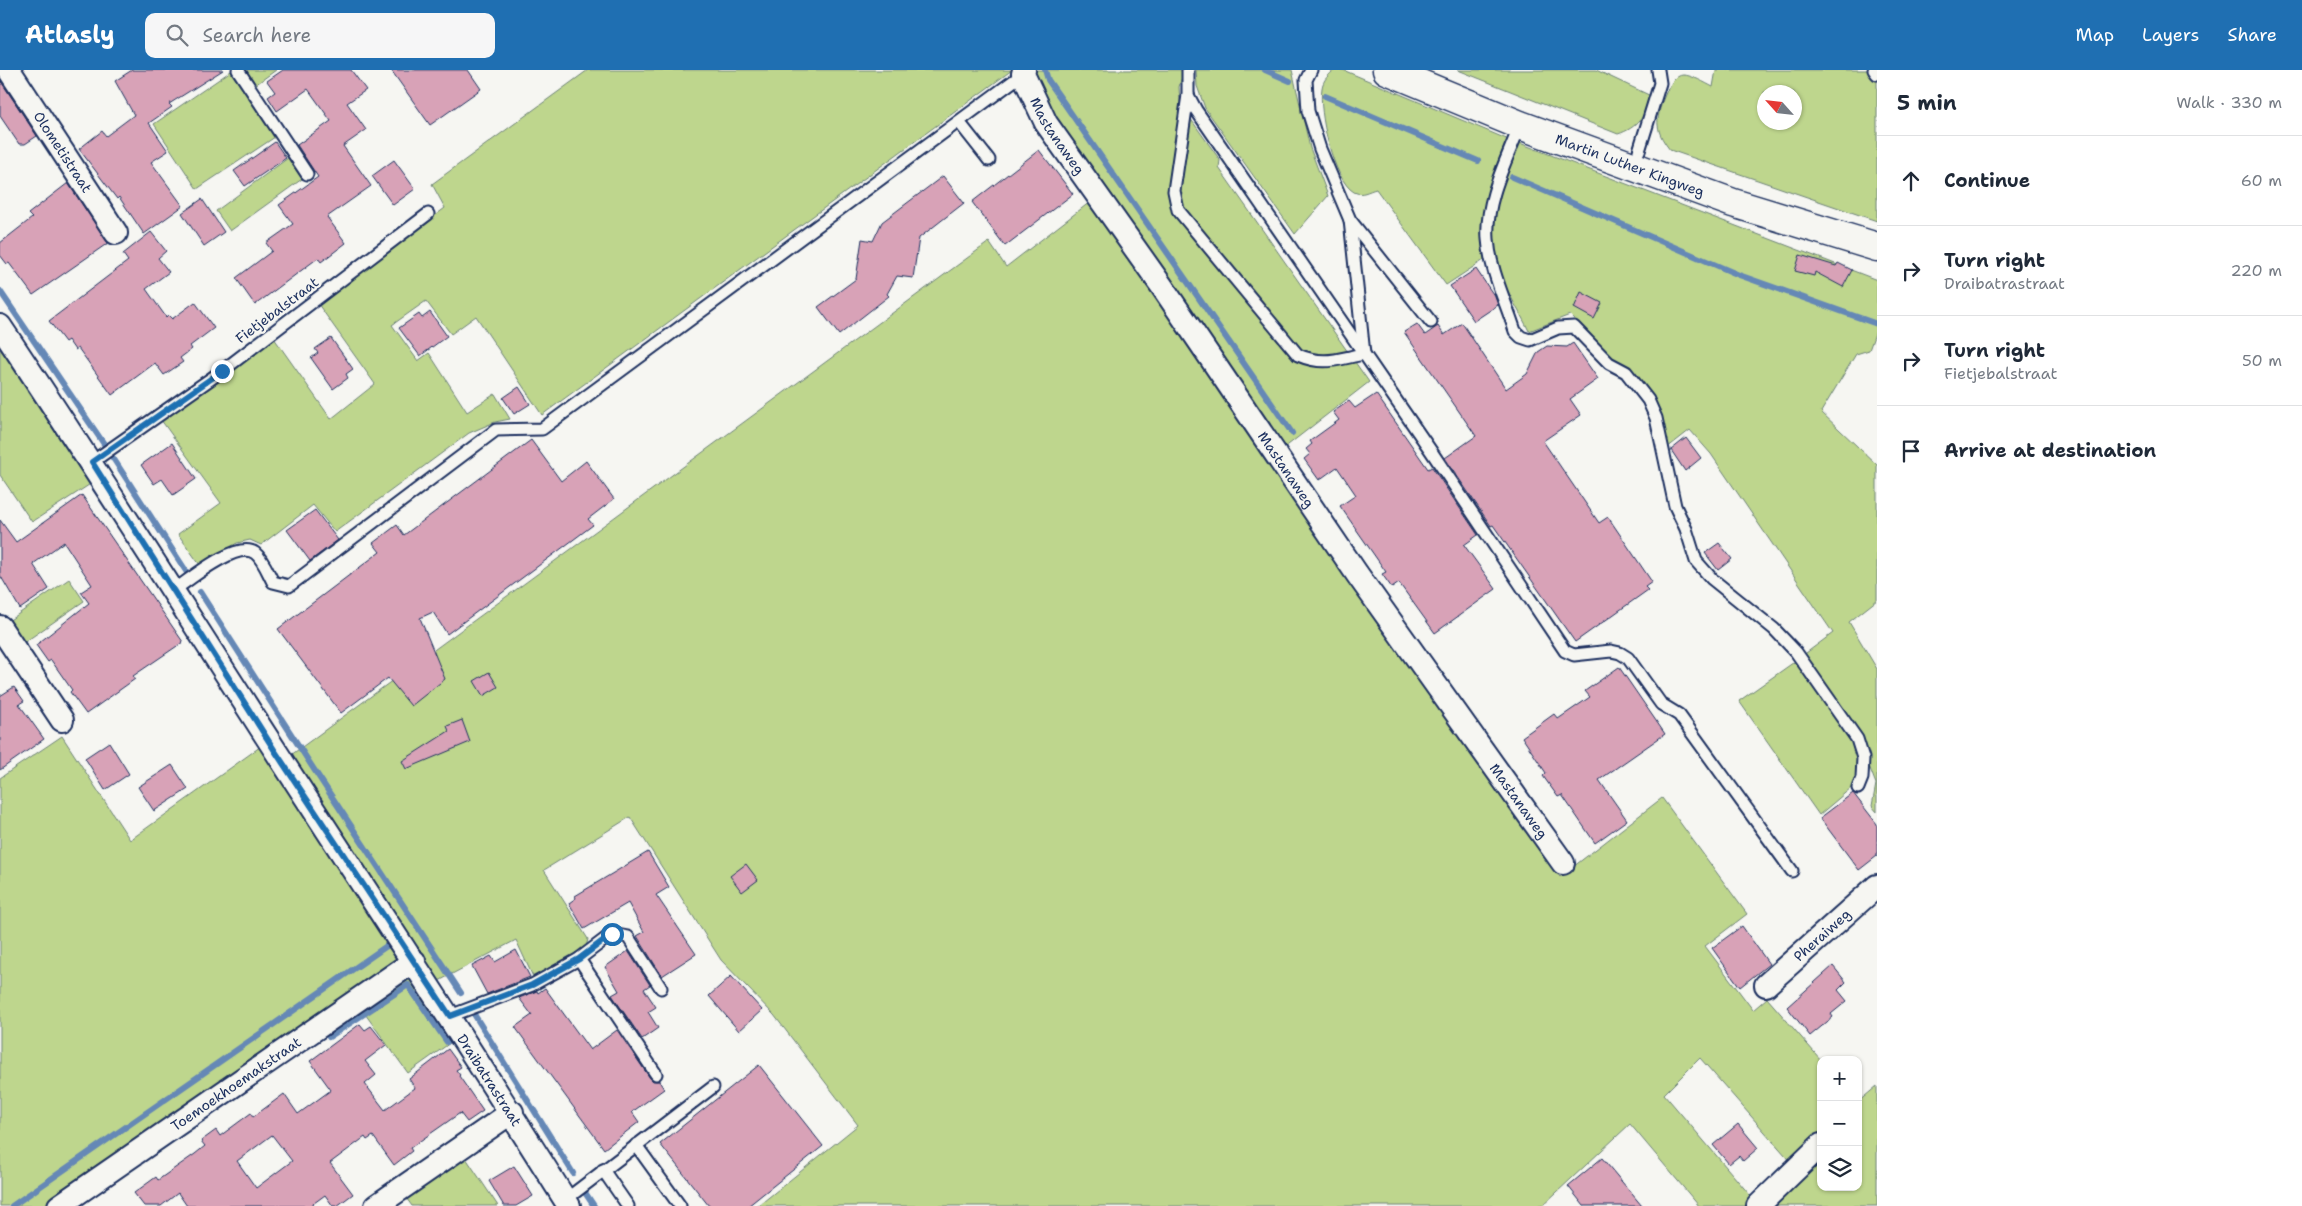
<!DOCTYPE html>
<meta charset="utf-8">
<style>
body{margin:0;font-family:"Shantell Sans",sans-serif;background:#f6f6f7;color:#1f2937}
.controls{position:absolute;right:15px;bottom:15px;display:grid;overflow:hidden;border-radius:10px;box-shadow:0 1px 4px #0004}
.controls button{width:45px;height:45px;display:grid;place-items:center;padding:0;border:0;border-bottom:1px solid #e0e1e3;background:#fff;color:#1f2937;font:25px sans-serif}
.compass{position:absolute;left:1757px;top:15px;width:45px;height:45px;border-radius:50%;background:#fff;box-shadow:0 1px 4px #0004;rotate:297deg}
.stop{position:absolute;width:15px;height:15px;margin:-11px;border:4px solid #1f6fb2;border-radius:50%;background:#fff}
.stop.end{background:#1f6fb2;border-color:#fff;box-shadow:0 1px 5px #0008}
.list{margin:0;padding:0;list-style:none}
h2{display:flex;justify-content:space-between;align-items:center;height:65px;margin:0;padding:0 20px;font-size:21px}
h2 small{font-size:16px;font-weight:400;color:#747a83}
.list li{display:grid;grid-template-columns:32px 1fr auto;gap:15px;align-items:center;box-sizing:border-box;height:90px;padding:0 20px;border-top:1px solid #e0e1e3}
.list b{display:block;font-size:19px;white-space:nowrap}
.list p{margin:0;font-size:16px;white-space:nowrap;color:#747a83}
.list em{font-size:16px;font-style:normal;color:#747a83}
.icon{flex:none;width:28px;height:28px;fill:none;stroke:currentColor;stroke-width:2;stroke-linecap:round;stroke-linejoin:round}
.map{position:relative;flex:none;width:1877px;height:1136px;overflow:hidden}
header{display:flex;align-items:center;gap:30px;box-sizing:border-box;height:70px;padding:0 25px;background:#1f6fb2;color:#fff}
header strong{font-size:24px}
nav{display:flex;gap:28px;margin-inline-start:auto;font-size:18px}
.search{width:350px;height:45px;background:#f6f6f7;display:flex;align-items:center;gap:12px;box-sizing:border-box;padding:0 18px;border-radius:10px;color:#747a83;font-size:19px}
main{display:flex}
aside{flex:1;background:#fff}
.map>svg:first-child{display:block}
.green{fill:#bed68d;stroke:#6c8276;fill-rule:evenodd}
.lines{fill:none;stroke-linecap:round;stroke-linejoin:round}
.stream{stroke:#6588b6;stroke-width:6}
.building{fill:#d8a2b7;stroke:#1b2f5e;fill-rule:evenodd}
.lane-casing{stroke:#1b2f5e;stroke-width:15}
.street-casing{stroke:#1b2f5e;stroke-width:26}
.primary-casing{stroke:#1b2f5e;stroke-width:31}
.lane{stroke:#f6f6f2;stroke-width:11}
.street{stroke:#f6f6f2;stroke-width:22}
.primary{stroke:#f6f6f2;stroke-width:28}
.route{stroke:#1f6fb2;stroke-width:6}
.labels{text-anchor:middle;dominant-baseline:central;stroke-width:4.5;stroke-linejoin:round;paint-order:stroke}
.street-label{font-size:14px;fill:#1b2f5e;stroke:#f6f6f2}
</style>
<header>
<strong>Atlasly</strong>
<div class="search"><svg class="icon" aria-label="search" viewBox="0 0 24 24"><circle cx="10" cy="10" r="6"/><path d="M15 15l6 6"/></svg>Search here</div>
<nav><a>Map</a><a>Layers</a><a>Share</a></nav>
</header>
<main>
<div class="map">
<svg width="1877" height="1136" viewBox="0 0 1877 1136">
<rect width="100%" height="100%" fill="#f6f6f2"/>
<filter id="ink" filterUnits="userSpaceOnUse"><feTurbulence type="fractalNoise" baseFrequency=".02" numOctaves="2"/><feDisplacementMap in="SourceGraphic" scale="10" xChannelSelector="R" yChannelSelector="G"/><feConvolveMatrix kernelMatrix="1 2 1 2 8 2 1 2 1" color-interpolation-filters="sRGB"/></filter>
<g filter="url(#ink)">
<g class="green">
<polygon points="244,0 276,0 255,15"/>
<polygon points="588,0 1012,0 542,345 476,246 451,264 426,231 392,255 418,291 429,283 467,342 495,324 510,349 495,352 469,363 335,462 313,435 261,475 250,470 237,473 200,495 178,464 221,433 161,350 274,268 331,349 375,314 318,234 445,138 432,114"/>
<polygon points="1033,0 1184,0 1179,17 1180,34 1220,90 1219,98 1369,312 1279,382 1049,48"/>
<polygon points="1196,0 1292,0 1310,78 1328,126 1295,164 1205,38 1197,16"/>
<path d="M 1335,0 L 1343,0 L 1509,70 L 1491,122 L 1487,188 L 1446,215 L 1376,119 C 1368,121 1362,126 1354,122 C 1333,110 1318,41 1322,18 C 1323,10 1329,4 1335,0 Z"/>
<path d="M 1458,0 L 1596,0 L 1651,26 C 1647,45 1637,58 1618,64 Z"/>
<path d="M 1716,0 L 1877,0 L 1877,151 L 1670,80 C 1664,72 1659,65 1658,55 C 1656,44 1669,5 1683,5 C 1692,5 1705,13 1713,17 ZM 1764,22 L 1794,22 L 1794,52 L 1764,52 Z"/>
<polygon points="231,1 275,67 197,119 154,54"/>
<path d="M 1517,72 L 1877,210 L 1877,258 L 1869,280 L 1856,284 L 1821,342 L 1877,395 L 1877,530 L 1849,552 L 1877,599 L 1877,742 L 1872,736 L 1876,714 L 1866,688 L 1802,586 L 1833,563 L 1711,384 L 1690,360 L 1667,378 L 1651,328 L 1570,245 L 1529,261 C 1517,236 1491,197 1491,169 C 1491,135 1505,104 1517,72 Z"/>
<polygon points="288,88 302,109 230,161 216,141"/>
<polygon points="1090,132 1560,807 1662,728 1747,844 1705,876 1753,940 1767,928 1821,990 1821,1068 1793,1094 1700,988 1664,1024 1755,1131 1750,1136 1699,1136 1630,1054 1542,1136 758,1136 858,1055 774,945 721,890 630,747 544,800 588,869 586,877 534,909 516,870 437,912 291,685 989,172 1006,197"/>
<polygon points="0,271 95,411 32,452 0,405"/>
<polygon points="69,509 84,531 19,576 4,554"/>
<polygon points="1797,590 1854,670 1858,686 1857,707 1851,718 1819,745 1739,631"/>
<polygon points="62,666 130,770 264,674 396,872 398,890 393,897 46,1136 0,1136 0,708"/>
<polygon points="408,905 457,968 408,1003 360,937"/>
<polygon points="1877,1016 1877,1136 1776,1136 1772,1131 1821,1084 1821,1117 1858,1117 1858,1032"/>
<polygon points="464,1085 498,1136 412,1136 404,1125"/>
</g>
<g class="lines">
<g class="stream">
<polyline points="1045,0 1048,10 1292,363"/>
<polyline points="1265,0 1290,11"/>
<polyline points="1325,26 1478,91"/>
<polyline points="1512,107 1739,205 1877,254"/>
<polyline points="0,221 104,374"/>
<polyline points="113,388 186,501"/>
<polyline points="200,522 313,698 461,923"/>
<polyline points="472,941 573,1103"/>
<polyline points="329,967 408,915 447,972"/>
<polyline points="584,1121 594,1136"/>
<polyline points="12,1136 388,875"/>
</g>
</g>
<g class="building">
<polygon points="132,0 223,0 169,34 172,37 149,53 168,81 151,92 183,136 144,164 119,127 117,129 79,79 102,61 106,66 134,45 115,11"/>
<polygon points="283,0 351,0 366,20 347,33 366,60 343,76 371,116 327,147 346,173 321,192 318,188 255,235 236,208 272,181 266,173 293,154 279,135 318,107 297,75 331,51 308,19 277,41 268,27 275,22 267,11"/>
<polygon points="391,0 468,0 481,19 430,55"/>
<polygon points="0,10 37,66 25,74 19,74 0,46"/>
<polygon points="275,72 286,88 245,116 234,101"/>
<polygon points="1039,80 1073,124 1005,176 972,132"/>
<polygon points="394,90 415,119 393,135 372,106"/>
<polygon points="943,106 964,133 919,168 913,208 897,206 887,224 889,226 839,265 818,237 856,209 862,169 873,171 882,152"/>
<polygon points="68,113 108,173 33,225 9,193 7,194 0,185 0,173 32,148 28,144"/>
<polygon points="202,129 224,162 204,176 182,143"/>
<polygon points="151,162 166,181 158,188 169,202 146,219 166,247 168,245 172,249 195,232 214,258 190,276 192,279 180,288 183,292 164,305 155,293 112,325 78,278 75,280 68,270 65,272 49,251 128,191 123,184"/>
<polygon points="1800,185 1836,196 1838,193 1852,200 1843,217 1815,202 1814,206 1795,201"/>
<polygon points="1476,199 1495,227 1498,235 1474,251 1450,216"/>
<polygon points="1581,222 1602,233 1594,249 1574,238"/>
<polygon points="430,242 447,266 420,286 399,258 419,244 422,248"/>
<polygon points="1462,253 1506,319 1527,304 1538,282 1547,276 1567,277 1573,273 1598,309 1570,329 1581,345 1543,371 1599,453 1608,447 1652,512 1645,517 1648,520 1575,572 1493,455 1491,456 1445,388 1476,366 1404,262 1417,254 1425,265 1438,256 1444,265"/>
<polygon points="331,268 353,299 346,304 348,308 333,319 311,288 318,283 315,279"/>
<polygon points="519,317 530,334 514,344 503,328"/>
<polygon points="1376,324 1428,399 1432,397 1478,465 1464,475 1496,519 1435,563 1399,513 1392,518 1382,504 1386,502 1340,436 1356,425 1337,397 1319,410 1304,389 1310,384 1306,379 1312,374 1310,371 1339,350 1333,342 1349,331 1355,338"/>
<polygon points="1686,368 1701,388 1685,401 1671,380"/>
<polygon points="531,370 561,411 586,391 614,429 588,449 593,455 447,564 433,542 420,548 445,609 411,636 388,608 341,643 278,559 380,482 373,473 397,455 404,465"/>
<polygon points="172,373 196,409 173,425 162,409 154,414 141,395"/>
<polygon points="82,425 183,572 133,606 135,609 86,644 70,622 72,620 51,590 48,592 36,575 89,533 81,522 92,515 64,472 33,494 49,519 20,539 0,505 0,450 16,472"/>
<polygon points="315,440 338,470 310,491 287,460"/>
<polygon points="1719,473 1732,489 1718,500 1705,483"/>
<polygon points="1619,597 1665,664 1599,710 1627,750 1595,773 1562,725 1558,727 1543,706 1546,703 1522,667 1554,644 1558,649 1590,627 1585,621"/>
<polygon points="489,602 498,617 483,626 474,611"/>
<polygon points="14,617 24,631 19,634 44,669 0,700 0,626"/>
<polygon points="462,650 470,672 406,699 402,691 449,661 447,656"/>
<polygon points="109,672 129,704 105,720 85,688"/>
<polygon points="172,695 188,719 154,741 138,717"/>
<polygon points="1853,723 1877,754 1877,786 1859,800 1820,748"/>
<polygon points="648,782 669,817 656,825 696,884 662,906 637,866 644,862 628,833 584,859 569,833 576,828 575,826"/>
<polygon points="746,794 758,810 742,822 730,806"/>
<polygon points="1742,856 1769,894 1740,917 1712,878"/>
<polygon points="516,880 530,907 487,924 472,896 491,886 495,892"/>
<polygon points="628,881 650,915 644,919 656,937 648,942 658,958 642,969 612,925 619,921 605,897"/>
<polygon points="1833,896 1846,912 1838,920 1847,931 1831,944 1833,947 1810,966 1787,937"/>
<polygon points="731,906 762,940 739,961 709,926"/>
<polygon points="545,918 590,980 617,960 650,1008 653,1011 659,1011 664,1019 632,1042 639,1052 604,1079 515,957 532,945 519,928 537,921 538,923"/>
<path d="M 360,954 L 365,960 L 371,956 L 386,975 L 365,991 L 376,1005 L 365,1014 L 385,1040 L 415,1018 L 409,1009 L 448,979 L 461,997 L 456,1000 L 460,1005 L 459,1006 L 483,1041 L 467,1052 L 460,1043 L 410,1078 L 412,1081 L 394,1095 L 373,1066 L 367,1070 L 365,1067 L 330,1093 L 353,1124 L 337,1136 L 333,1136 L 325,1125 L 310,1136 L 187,1136 L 178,1123 L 161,1136 L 144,1136 L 134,1123 L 156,1107 L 158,1110 L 195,1084 L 205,1076 L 201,1071 L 216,1060 L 220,1066 L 251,1043 L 253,1047 L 284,1024 L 298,1044 L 331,1020 L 310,991 ZM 272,1065 L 292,1091 L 256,1118 L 237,1091 Z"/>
<polygon points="759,995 823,1076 748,1136 709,1136 660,1074"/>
<polygon points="1738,1054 1758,1078 1743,1091 1739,1086 1729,1094 1713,1075"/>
<polygon points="1602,1088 1642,1136 1584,1136 1568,1116"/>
<polygon points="514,1096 533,1126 516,1136 504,1136 489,1111"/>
</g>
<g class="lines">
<g class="lane-casing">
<g id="lane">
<polyline points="238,0 307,104"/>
<polyline points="1188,0 1188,25 1196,40 1431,381 1565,581 1574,585 1611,581 1620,583 1628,588 1661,634 1679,645 1792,801"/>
<polyline points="1311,0 1306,10 1308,41 1320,79 1350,150 1431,252"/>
<polyline points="1874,0 1877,4"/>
<path d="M 1188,25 L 1174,121 L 1178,140 L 1298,285 C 1324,296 1337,289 1364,284 L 1350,150"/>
<polyline points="959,52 989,90"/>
<path d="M 1520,55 C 1507,90 1485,130 1488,169 C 1490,200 1506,232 1515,261 L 1521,267 L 1530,270 L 1558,258 L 1574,257 L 1609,293 L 1626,302 L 1648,330 L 1656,348 L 1675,436 L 1686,459 L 1696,491 L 1712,509 L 1774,559 L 1796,582 L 1857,669 L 1863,688 L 1862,708 L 1858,718"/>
<polyline points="1639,81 1660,13 1658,0"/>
<polyline points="92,392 222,301 428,144"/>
<path d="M 173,521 C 189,510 237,470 255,483 C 263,489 268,503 273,512 L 289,516 L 496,360 L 542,359 L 1023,4"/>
<polyline points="579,889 656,1004"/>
<polyline points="450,946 532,915 579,889 612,864 628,867 661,918"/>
<polyline points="636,1075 680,1136"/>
<polyline points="603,1100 628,1136"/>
<polyline points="565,1130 713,1017"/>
</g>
</g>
<g class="street-casing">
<g id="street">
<path id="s1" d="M 9,0 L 116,163"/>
<path id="s2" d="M 1024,0 L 1023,4 L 1046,53 L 1161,215 L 1357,504 L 1563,793"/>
<path id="s3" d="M 0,256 C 94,396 184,539 275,680 C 373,832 474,983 569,1136"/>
<polyline points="0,557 62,650"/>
<path id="s4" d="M 1766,915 L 1877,816"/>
<path id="s5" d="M 59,1136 L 414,891"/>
<polyline points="376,1136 512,1042"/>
<polyline points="1758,1136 1821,1075"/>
</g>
</g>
<g class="primary-casing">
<g id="primary">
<path id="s6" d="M 1387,0 L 1520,55 L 1733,133 L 1877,177"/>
</g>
</g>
<use href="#lane" class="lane"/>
<use href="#street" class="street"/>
<use href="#primary" class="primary"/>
</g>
</g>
<g class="lines" filter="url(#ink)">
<polyline class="route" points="222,301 92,392 275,681 450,946 532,915 579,889 612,864"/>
</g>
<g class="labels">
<g class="street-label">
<text stroke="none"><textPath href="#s2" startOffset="75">Mastanaweg</textPath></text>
<text stroke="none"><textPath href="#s1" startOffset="98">Olometistraat</textPath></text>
<text stroke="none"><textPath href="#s6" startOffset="261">Martin Luther Kingweg</textPath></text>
<text transform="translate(277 240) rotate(-37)">Fietjebalstraat</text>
<text stroke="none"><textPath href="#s2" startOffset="480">Mastanaweg</textPath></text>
<text stroke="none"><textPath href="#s2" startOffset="885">Mastanaweg</textPath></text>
<text stroke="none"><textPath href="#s4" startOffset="75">Pheraiweg</textPath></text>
<text stroke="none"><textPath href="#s3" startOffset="899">Draibatrastraat</textPath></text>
<text stroke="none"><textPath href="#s5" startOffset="215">Toemoekhoemakstraat</textPath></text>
</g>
</g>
</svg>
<div class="controls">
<button>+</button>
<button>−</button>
<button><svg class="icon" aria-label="layers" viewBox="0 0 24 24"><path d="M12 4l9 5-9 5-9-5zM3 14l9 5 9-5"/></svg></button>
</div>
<svg class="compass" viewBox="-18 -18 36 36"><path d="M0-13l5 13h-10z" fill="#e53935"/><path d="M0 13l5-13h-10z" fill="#747a83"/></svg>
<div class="stop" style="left:612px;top:864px"></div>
<div class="stop end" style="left:222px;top:301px"></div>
</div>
<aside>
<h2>5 min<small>Walk · 330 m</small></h2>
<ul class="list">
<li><svg class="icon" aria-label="ahead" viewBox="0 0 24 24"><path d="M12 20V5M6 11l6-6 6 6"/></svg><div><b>Continue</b></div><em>60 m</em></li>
<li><svg class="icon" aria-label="right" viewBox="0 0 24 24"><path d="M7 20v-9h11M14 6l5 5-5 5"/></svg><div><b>Turn right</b><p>Draibatrastraat</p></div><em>220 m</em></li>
<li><svg class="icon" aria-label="right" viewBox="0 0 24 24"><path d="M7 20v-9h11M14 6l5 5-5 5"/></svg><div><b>Turn right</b><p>Fietjebalstraat</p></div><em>50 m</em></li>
<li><svg class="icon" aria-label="arrive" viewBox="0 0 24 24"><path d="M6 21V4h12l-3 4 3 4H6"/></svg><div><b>Arrive at destination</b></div></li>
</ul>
</aside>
</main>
